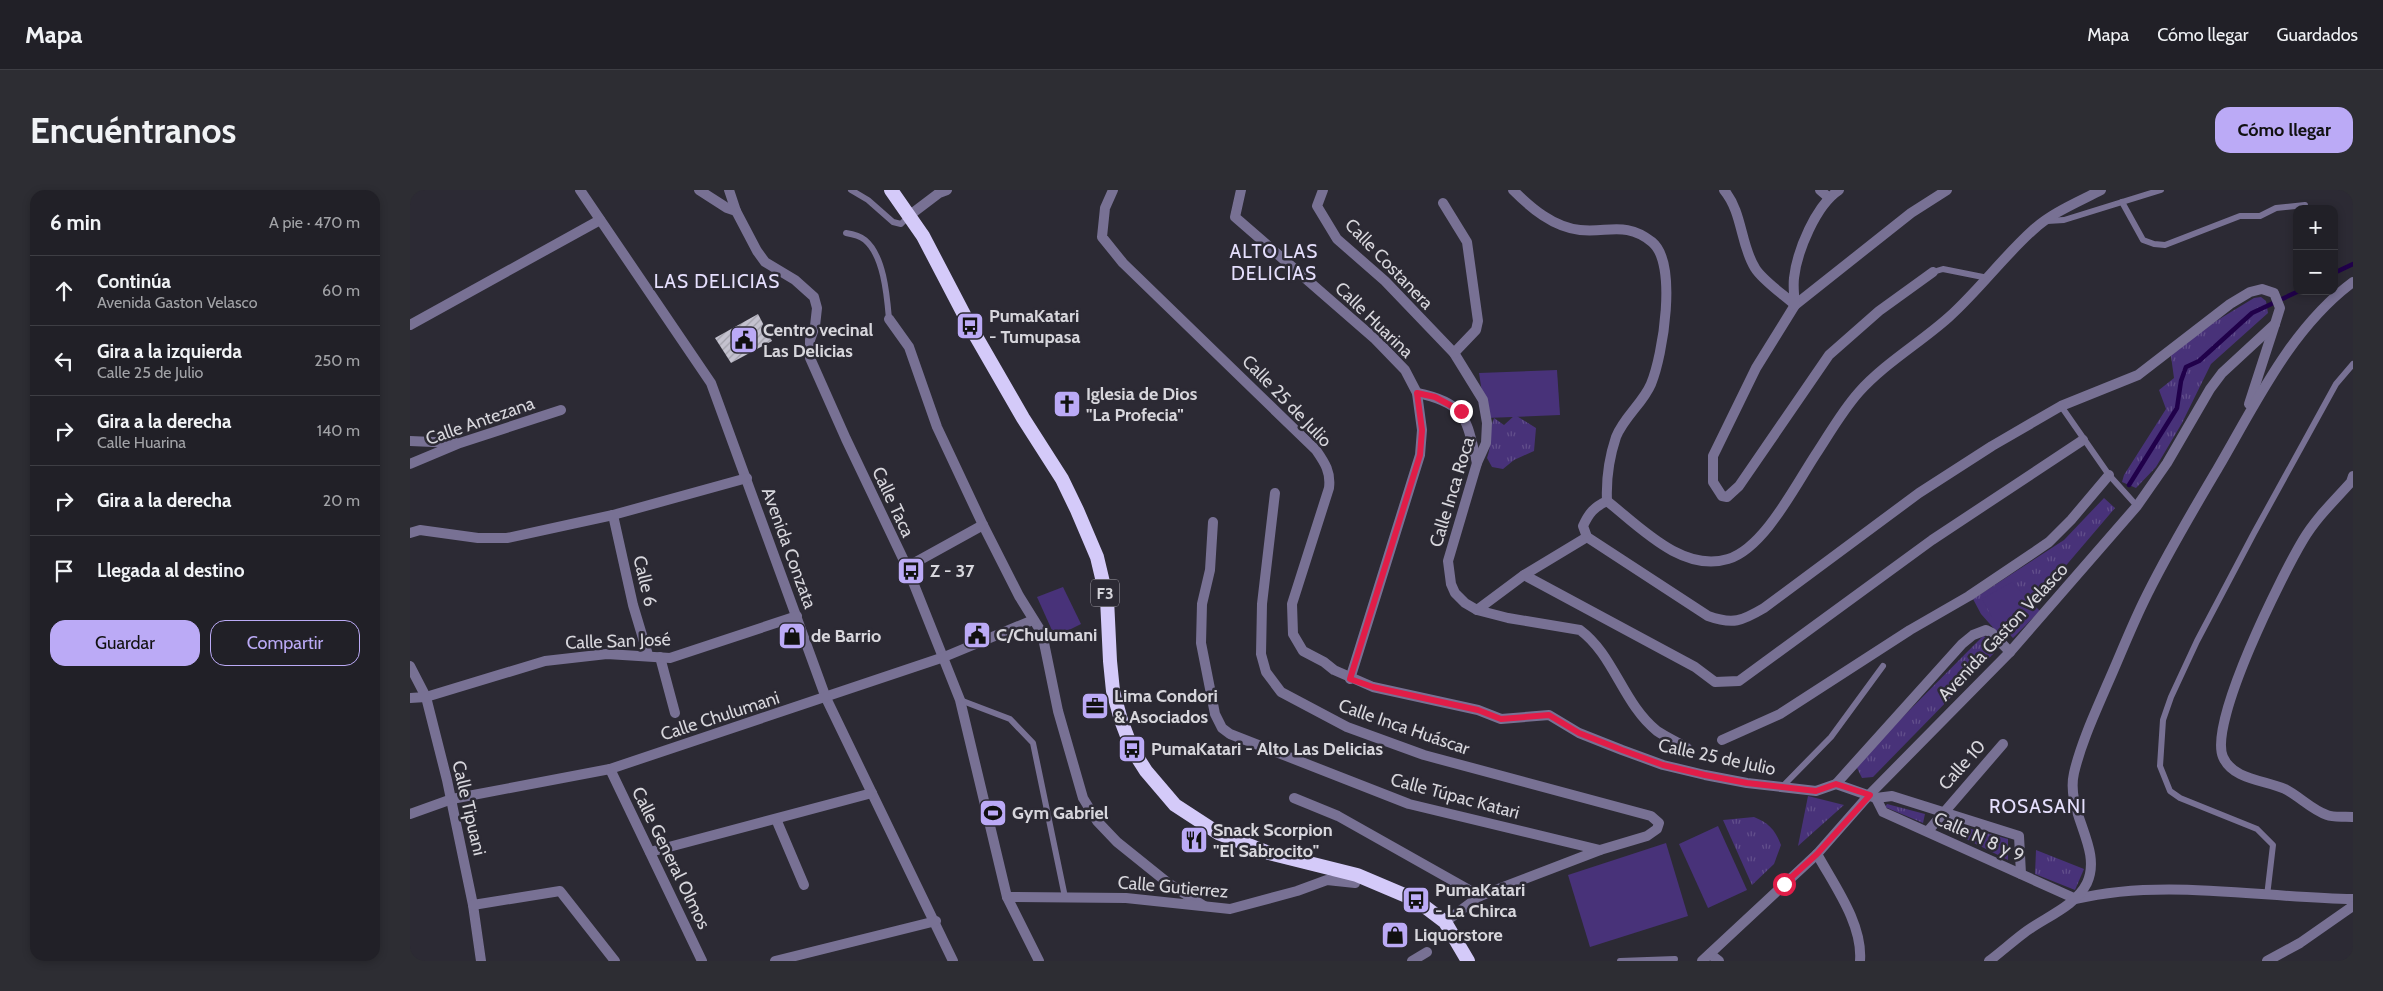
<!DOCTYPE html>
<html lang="es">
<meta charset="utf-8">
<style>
body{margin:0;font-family:Cabin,sans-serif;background:#2d2d33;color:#f1f3f6}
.controls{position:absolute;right:15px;top:15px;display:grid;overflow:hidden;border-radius:10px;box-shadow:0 2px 8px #0003}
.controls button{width:45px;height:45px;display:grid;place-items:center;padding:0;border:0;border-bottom:1px solid #3e3e44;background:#212027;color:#f1f3f6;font:25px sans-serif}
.stop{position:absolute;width:15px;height:15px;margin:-11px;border:4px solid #e11d48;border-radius:50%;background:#fff}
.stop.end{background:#e11d48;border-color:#fff;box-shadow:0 1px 5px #0008}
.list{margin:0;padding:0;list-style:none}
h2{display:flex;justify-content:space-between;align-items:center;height:65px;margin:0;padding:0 20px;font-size:21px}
h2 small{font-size:16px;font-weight:400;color:#a2a3a7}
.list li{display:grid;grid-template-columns:32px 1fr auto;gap:15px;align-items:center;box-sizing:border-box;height:70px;padding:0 20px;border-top:1px solid #3e3e44}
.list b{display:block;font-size:19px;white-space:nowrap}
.list p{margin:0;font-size:16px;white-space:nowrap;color:#a2a3a7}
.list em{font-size:16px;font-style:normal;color:#a2a3a7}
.actions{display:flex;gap:10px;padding:15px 20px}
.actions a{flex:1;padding:11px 0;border:1px solid #bbaaf6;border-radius:15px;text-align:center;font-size:18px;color:#bbaaf6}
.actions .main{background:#bbaaf6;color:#111}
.icon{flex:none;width:28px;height:28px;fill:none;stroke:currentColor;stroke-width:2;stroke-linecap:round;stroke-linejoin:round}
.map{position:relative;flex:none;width:1943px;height:771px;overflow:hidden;border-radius:15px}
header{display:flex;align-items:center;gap:30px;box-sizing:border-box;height:70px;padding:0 25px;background:#212027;border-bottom:1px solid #3e3e44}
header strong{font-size:24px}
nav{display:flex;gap:28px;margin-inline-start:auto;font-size:18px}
.intro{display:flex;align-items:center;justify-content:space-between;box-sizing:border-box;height:120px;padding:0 30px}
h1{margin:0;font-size:35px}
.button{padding:12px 22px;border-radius:15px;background:#bbaaf6;color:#111;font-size:18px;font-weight:700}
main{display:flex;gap:30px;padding:0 30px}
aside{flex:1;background:#212027;border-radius:15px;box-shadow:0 2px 8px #0003}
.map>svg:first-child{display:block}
.grass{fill:url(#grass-tufts)}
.pitch{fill:#483279}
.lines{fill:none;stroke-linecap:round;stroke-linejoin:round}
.stream{stroke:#20004a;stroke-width:4.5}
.building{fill:url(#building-hatch)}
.service{stroke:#787194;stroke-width:6}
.pedestrian{stroke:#787194;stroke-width:10}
.minor{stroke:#787194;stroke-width:10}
.tertiary{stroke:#787194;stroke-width:10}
.trunk{stroke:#d4caf9;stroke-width:14}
.route{stroke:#e11d48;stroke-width:6}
.labels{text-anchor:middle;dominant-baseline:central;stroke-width:5;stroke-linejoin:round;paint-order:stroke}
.shield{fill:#2c2a34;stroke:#a4a2aa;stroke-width:1}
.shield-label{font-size:16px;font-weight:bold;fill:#d7d6dc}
.street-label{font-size:18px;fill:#d7d6dc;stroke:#2c2a34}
.poi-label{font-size:18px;font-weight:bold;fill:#d7d6dc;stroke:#2c2a34;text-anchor:start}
.neighbourhood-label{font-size:19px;letter-spacing:1px;fill:#e5dffd;stroke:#2c2a34}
</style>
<header>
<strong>Mapa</strong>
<nav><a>Mapa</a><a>Cómo llegar</a><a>Guardados</a></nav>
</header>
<div class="intro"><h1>Encuéntranos</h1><a class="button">Cómo llegar</a></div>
<main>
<aside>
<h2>6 min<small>A pie · 470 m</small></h2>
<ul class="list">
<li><svg class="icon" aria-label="ahead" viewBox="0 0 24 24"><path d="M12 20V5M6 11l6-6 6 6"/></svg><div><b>Continúa</b><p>Avenida Gaston Velasco</p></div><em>60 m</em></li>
<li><svg class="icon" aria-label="left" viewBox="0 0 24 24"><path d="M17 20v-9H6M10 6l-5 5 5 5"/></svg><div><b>Gira a la izquierda</b><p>Calle 25 de Julio</p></div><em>250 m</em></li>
<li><svg class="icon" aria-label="right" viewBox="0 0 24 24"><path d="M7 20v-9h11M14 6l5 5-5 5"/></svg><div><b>Gira a la derecha</b><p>Calle Huarina</p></div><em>140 m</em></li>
<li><svg class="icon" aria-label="right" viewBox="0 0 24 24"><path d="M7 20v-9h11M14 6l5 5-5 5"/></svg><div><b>Gira a la derecha</b></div><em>20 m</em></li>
<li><svg class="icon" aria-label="arrive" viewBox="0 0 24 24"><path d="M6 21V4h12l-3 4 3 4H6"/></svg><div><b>Llegada al destino</b></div></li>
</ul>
<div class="actions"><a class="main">Guardar</a><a>Compartir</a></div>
</aside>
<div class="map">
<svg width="1943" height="771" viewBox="0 0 1943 771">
<defs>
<pattern id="grass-tufts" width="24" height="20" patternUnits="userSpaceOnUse" patternTransform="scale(1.25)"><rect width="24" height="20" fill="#483279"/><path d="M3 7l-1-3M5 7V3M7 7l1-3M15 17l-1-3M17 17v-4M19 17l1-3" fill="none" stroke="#624f8b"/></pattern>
<pattern id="building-hatch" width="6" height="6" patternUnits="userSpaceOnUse" patternTransform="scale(1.25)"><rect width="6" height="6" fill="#c4c2cf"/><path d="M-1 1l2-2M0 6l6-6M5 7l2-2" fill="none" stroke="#a3a2ac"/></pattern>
</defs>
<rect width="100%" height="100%" fill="#2c2a34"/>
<g class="grass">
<polygon points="1851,107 1856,111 1858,123 1801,174 1772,233 1746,277 1726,298 1712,292 1714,285 1756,219 1749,200 1764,188 1760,159 1844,108"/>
<path d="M 1105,225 L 1126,238 L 1124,261 L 1104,270 L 1093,279 L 1082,277 L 1077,268 C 1083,252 1078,243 1084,228 L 1094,235 Z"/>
<polygon points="1694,308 1705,318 1624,413 1595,442 1587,442 1571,424 1563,409 1654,350"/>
<polygon points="1573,446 1584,450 1586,461 1463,587 1452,588 1447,578 1452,568"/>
<polygon points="1398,606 1434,615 1388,656"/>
<polygon points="1477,614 1515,624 1513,633 1475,617"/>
<path d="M 1344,627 C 1359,633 1365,640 1371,655 L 1364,674 L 1342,695 L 1313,630 Z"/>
<polygon points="1543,634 1598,649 1598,670 1536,639"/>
<polygon points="1626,660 1674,679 1665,700 1625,684"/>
</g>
<g class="pitch">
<polygon points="1147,180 1150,225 1076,228 1069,183"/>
<polygon points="1602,392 1630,421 1603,448 1582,427 1572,409"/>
<polygon points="653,397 671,434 645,447 627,407"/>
<polygon points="1308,636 1337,700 1298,718 1269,654"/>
<polygon points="1256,653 1278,726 1180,757 1158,685"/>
</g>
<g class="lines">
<g class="stream">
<polyline points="1924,83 1943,74"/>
<polyline points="1719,295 1767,218 1771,191 1776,177 1789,171 1842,123 1889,101"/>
</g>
</g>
<polygon class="building" points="348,124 362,151 321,173 305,148"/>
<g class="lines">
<g class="service">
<polyline points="441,0 458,10 483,32 491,34 499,26"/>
<polyline points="1712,12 1733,50 1744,54 1755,55 1830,26 1850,26 1866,18 1895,15"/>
<polyline points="1637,31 1654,30 1751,0"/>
<path d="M 436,43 C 442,44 450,46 455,50 C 474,66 477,106 479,129"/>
<polyline points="1523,82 1533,79 1578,88"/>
<polyline points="1651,216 1699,285 1727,316"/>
<polyline points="550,510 600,529 623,553 655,707"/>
<polyline points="1371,598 1421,547 1473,476"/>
<polyline points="1857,706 1863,655 1847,639 1770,608 1760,601 1750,576 1753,530 1761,507 1787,451 1844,343 1926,194 1943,174"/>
<polyline points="1210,771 1265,769"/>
</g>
<polyline class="pedestrian" points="250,467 265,523"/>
<g class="minor">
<polyline points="170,0 301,193 416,508 543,771"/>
<polyline points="289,0 317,18 326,21"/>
<polyline points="319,0 326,21 347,61 355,72 385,90 404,107 407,118 405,136 400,150 400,168 436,249 497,377 550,510 597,707 629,771"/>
<path d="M 703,0 L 695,18 L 692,47 L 713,73 L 906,260 C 915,273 921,282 919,298 L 882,414 L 883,444 L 893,461 L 914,472 L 924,480 L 963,497 L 1068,520 L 1091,529 L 1139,525 L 1169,543 L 1212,560 L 1253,575 L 1295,585 L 1337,593 L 1406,601 L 1426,594 L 1466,608 L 1482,606 L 1609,646 L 1611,684"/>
<polyline points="831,0 825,27 965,149 995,180 1007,203 1012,240 1010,265 940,489"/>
<path d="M 913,0 L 907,16 L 927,49 L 975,91 L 1044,163 L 1073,210 L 1077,233 L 1076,253 L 1067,273 L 1038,371 L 1041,394 L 1045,403 L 1055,413 L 1067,420 L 1098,428 L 1170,440 C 1204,465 1213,514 1247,541 C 1256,547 1267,552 1277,558"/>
<path d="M 1103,0 C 1121,18 1143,37 1170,40 C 1198,43 1216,31 1242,52 C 1268,73 1253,165 1241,194 C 1233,213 1214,227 1206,247 C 1199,268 1196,289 1197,311"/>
<path d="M 1314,0 C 1333,23 1330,54 1345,78 C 1352,90 1374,105 1385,115"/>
<polyline points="1410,0 1418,7"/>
<polyline points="1033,13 1057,52 1068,131 1066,140 1044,163"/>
<polyline points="500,25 529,3 537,0"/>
<polyline points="1523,82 1469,121 1419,165 1329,296 1317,307 1312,306 1303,292 1303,266 1346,178 1385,115 1501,23 1537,0"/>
<path d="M 1385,115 C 1384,106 1383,97 1384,88 C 1387,61 1406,15 1429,0"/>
<polyline points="479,129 499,157 527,237 573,335 609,406 632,443 648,521 673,608 687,631 707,652 758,693 794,716"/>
<polyline points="0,135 190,30"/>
<path d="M 1007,203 C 1057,213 1056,229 1067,273"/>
<polyline points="1839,214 1865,134"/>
<polyline points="0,251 46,253"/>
<polyline points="0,274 50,253 151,220"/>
<path d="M 1943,286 L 1941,292 C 1924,311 1906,328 1893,350 C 1872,385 1798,533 1813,567 C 1823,590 1855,590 1875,599 C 1889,606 1902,620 1917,625 C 1924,628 1935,626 1943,627"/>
<polyline points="865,303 852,414 851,464 856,482 871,502 937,537 1014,565 1241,626 1249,633 1247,639 1237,646 1190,660 1070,706 1035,732"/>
<polyline points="203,325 223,415 238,465"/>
<polyline points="803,332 800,380 792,414 791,453 805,524 812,538 820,544 999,614 1190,660"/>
<polyline points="0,343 10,340 68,348 97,348 203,325 337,288"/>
<polyline points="497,377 573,335"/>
<polyline points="1114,385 1285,477 1305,492 1329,491 1522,350 1673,250"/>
<polyline points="1067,420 1114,385 1177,347"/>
<polyline points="0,476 16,507 37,590 63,715 71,771"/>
<polyline points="0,508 16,507 135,471 197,464 260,468 387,426"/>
<polyline points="1312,550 1370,524 1500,440 1559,406 1620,365 1639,352 1661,330 1699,285"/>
<polyline points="200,579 292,771"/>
<polyline points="1426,594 1552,454 1563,445 1576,440 1582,443 1600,462"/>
<polyline points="884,608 928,626 1070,706"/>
<path d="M 1466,608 L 1473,622 L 1666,709 C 1754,688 1852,708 1943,709"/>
<polyline points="0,624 42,609 200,579 534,467 623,430"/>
<polyline points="366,629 394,695"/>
<polyline points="1518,641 1593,554"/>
<polyline points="240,662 462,603"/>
<path d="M 1407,664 C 1424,695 1453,734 1450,771"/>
<polyline points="597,707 716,708 820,719 887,701 917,690 945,693 947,685"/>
<polyline points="63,715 150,701 205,771"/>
<polyline points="1300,764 1309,771"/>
<polyline points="365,771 526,731"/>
<polyline points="1002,771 1017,762"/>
<path d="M 1579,771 C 1591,762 1602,752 1614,743 C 1635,727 1665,717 1677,693 C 1693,658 1655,622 1664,583 C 1671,553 1685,523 1697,495 C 1709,468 1720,440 1733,413 C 1755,367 1782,322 1808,278 C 1846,213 1881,138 1943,92"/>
<polyline points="1857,771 1890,753 1943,716"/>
</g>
<path class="tertiary" d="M 1292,771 L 1407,664 L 1459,605 L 1600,462 L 1727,316 L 1757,273 L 1800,199 L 1812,183 L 1865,134 L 1870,118 L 1864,103 L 1852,99 L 1840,102 L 1820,114 L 1728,185 L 1651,216 L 1582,256 L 1509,303 L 1354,418 C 1332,431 1323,435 1298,426 L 1177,347 L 1173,336 C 1179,323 1184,317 1197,311 C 1229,336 1272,383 1318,369 C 1355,358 1387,292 1408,261 C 1421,241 1433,220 1449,202 C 1475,173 1510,153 1539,127 C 1569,100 1593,67 1623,40 C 1641,23 1668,12 1691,0"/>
<polyline class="trunk" points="481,0 513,46 560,136 613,228 652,289 667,320 687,367 697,409 700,471 703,501 711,530 722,559 736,581 765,615 808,643 859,663 947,685 1006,710 1035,732 1058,771"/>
</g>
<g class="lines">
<polyline class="route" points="1051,221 1025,207 1007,203 1012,240 1010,265 940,489 963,497 1068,520 1091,529 1139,525 1169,543 1212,560 1253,575 1295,585 1337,593 1406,601 1426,594 1460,605 1407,664 1374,694"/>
</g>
<defs>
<g id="bus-square" transform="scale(1.4375)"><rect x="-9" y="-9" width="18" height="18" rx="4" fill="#bbaaf6" stroke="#2c2a34"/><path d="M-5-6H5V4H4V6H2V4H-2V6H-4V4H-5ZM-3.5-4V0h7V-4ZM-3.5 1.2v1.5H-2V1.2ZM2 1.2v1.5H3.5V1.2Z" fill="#111"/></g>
<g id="civic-square" transform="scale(1.4375)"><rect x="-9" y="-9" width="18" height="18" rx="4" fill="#bbaaf6" stroke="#2c2a34"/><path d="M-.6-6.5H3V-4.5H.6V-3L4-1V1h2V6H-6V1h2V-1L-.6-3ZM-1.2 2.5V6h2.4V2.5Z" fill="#111"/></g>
<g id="church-square" transform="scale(1.4375)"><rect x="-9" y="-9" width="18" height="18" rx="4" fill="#bbaaf6" stroke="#2c2a34"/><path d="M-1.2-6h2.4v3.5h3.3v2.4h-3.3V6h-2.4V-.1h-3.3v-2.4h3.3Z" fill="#111"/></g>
<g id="shop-square" transform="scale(1.4375)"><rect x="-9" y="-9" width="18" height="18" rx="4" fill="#bbaaf6" stroke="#2c2a34"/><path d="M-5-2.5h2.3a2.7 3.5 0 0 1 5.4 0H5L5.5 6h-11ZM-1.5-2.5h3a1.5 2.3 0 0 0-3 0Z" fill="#111"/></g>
<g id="office-square" transform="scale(1.4375)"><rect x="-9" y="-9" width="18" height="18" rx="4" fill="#bbaaf6" stroke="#2c2a34"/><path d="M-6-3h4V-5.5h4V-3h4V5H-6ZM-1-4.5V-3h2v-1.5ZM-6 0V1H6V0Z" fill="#111"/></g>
<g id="stadium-square" transform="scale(1.4375)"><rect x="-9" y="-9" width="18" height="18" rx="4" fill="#bbaaf6" stroke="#2c2a34"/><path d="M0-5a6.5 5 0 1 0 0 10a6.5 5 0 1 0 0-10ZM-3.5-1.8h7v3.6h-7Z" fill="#111"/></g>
<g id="restaurant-square" transform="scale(1.4375)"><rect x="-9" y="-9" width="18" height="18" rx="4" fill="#bbaaf6" stroke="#2c2a34"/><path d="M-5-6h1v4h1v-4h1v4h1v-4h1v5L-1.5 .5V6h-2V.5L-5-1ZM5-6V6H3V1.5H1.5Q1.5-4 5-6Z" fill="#111"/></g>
</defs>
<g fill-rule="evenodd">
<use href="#bus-square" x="560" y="136"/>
<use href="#civic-square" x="334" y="150"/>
<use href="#church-square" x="657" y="214"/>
<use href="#bus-square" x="501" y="381"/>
<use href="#civic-square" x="567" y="445"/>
<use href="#shop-square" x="382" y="446"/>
<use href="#office-square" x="685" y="516"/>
<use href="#bus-square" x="722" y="559"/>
<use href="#stadium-square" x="583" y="623"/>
<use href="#restaurant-square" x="784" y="650"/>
<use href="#bus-square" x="1006" y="710"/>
<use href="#shop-square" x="985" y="745"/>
</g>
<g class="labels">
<rect class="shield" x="681" y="389.5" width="28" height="27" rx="4"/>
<g class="shield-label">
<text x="695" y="403">F3</text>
</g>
<g class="street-label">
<text transform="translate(979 74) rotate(46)">Calle Costanera</text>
<text transform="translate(964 130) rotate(44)">Calle Huarina</text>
<text transform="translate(877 211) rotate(46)">Calle 25 de Julio</text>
<text transform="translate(70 231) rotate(-19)">Calle Antezana</text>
<text transform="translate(1042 302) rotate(-73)">Calle Inca Roca</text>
<text transform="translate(483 312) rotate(65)">Calle Taca</text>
<text transform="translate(379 358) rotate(70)">Avenida Conzata</text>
<text transform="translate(235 391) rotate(77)">Calle 6</text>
<text transform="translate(1593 442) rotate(-47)">Avenida Gaston Velasco</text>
<text transform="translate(208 451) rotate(-2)">Calle San José</text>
<text transform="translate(310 526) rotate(-18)">Calle Chulumani</text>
<text transform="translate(994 537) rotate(19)">Calle Inca Huáscar</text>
<text transform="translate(1307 567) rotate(12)">Calle 25 de Julio</text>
<text transform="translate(1552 575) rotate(-48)">Calle 10</text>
<text transform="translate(1045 606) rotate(15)">Calle Túpac Katari</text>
<text transform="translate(59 618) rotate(77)">Calle Tipuani</text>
<text transform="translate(1569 647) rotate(24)">Calle N 8 y 9</text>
<text transform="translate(261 668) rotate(64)">Calle General Olmos</text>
<text transform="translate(763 697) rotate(5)">Calle Gutierrez</text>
</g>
<g class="poi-label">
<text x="579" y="126">PumaKatari<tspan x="579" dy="21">- Tumupasa</tspan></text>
<text x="353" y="140">Centro vecinal<tspan x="353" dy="21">Las Delicias</tspan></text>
<text x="676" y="204">Iglesia de Dios<tspan x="676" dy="21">"La Profecia"</tspan></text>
<text x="520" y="381">Z - 37</text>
<text x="586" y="445">C/Chulumani</text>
<text x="401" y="446">de Barrio</text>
<text x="704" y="506">Lima Condori<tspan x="704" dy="21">&amp; Asociados</tspan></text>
<text x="741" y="559">PumaKatari - Alto Las Delicias</text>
<text x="602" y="623">Gym Gabriel</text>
<text x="803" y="640">Snack Scorpion<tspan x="803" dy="21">"El Sabrocito"</tspan></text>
<text x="1025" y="700">PumaKatari<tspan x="1025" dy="21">- La Chirca</tspan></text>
<text x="1004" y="745">Liquorstore</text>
</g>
<g class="neighbourhood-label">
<text x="864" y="61">ALTO LAS<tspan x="864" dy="22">DELICIAS</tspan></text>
<text x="307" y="91">LAS DELICIAS</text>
<text x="1628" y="616">ROSASANI</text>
</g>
</g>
</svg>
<div class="controls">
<button>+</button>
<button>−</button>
</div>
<div class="stop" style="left:1374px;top:694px"></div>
<div class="stop end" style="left:1051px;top:221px"></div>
</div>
</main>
